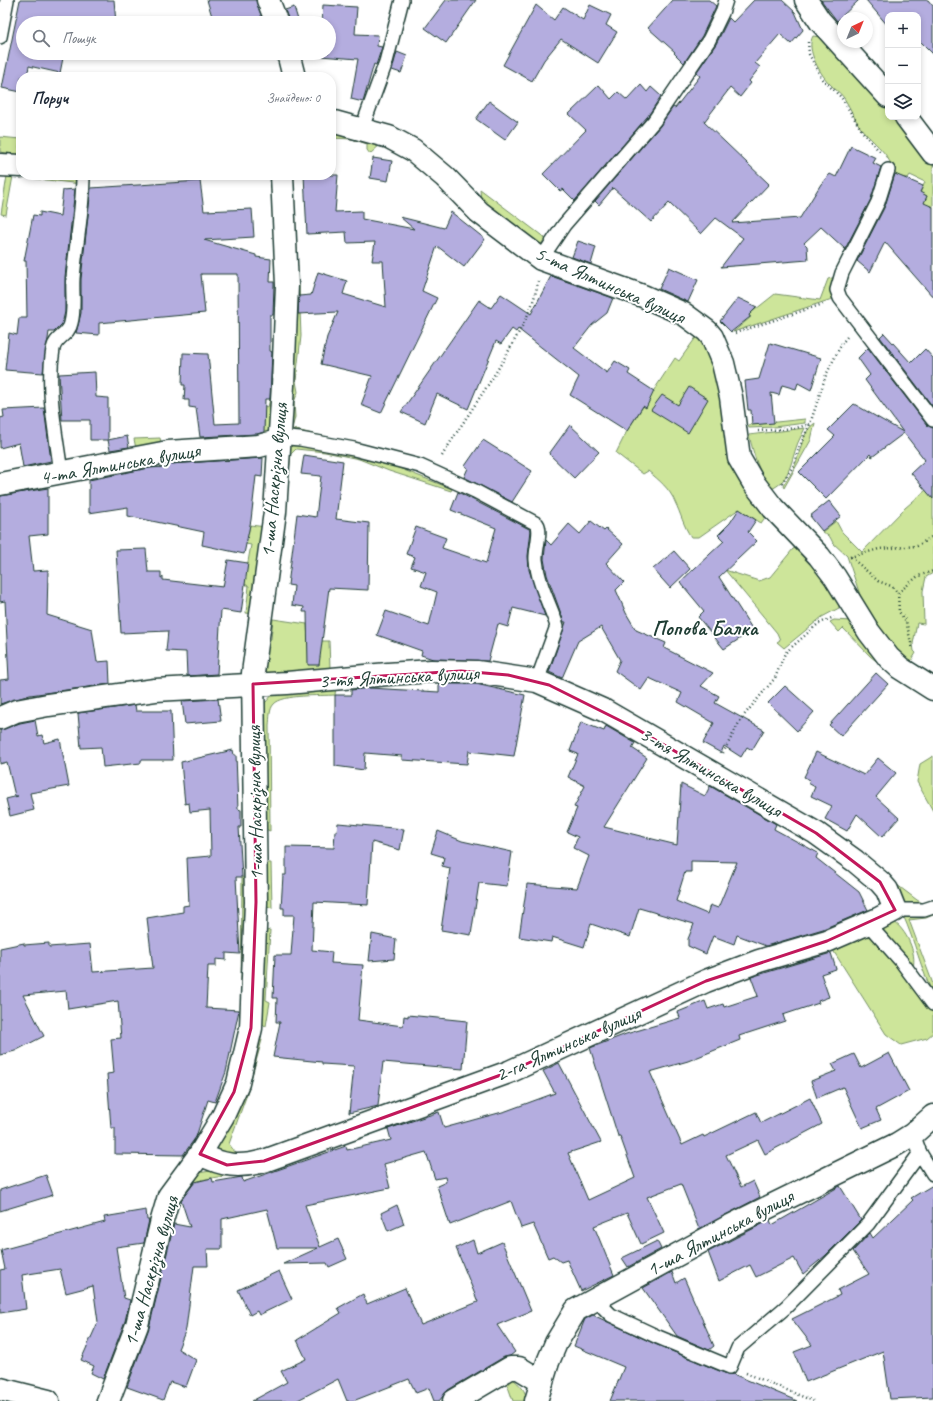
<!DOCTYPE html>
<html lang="uk">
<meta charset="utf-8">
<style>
body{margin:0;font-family:Caveat,sans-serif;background:#f2f2f3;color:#1f2937}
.controls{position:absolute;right:12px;top:12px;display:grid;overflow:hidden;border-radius:8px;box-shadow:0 2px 6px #0003}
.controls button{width:36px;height:36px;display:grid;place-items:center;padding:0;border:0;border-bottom:1px solid #e0e1e3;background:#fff;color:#1f2937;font:20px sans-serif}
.compass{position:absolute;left:837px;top:12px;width:36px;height:36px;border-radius:50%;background:#fff;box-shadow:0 2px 6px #0003;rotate:43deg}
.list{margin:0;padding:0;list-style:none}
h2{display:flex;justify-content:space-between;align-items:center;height:52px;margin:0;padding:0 16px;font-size:17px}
h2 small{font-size:13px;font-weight:400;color:#747a83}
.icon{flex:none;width:22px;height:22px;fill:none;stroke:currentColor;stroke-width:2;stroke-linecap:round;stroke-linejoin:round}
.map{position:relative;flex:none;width:933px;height:1401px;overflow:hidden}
.search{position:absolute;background:#fff;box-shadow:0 2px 6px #0003;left:16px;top:16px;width:320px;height:44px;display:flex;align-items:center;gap:10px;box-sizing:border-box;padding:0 14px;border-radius:22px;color:#747a83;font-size:15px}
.panel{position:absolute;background:#fff;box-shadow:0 2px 6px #0003;left:16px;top:72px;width:320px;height:108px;border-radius:16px}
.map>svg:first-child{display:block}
.green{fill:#cde59a;stroke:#769167}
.building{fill:#b4addf;stroke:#1f3d34;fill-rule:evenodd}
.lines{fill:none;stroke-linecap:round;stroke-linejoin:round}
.service-casing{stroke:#1f3d34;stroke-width:16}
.minor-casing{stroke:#1f3d34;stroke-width:25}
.path{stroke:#1f3d34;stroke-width:2.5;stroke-dasharray:1 3;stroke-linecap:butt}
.service{stroke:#fff;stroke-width:13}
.minor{stroke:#fff;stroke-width:22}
.marked{fill:none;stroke:#c2185b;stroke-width:3;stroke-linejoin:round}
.labels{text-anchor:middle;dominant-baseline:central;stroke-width:4;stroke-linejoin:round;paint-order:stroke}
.street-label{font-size:20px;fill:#1f3d34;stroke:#fff}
.neighbourhood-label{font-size:21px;font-weight:bold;fill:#1f3d34;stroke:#fff}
</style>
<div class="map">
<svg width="933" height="1401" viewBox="0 0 933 1401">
<rect width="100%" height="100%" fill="#fff"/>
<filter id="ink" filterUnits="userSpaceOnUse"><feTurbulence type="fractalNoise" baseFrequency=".025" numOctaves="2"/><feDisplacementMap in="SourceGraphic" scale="8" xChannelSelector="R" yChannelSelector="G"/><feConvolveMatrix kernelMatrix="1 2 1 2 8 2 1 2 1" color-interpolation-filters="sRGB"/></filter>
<g filter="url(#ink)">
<g class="green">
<path d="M 813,36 L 820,37 L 888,102 L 888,117 L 900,117 L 933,159 L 933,207 L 921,209 L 927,196 L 920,193 L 925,182 L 910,175 L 908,178 L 893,176 C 893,154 872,143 860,127 C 854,118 850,107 844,98 C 840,92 835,90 831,85 C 821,76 805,49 813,36 Z"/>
<polygon points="331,134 363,136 382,143 370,154 367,150 367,144 352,139 331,138"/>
<polygon points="0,137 20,139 19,148 21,149 21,155 0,152"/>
<polygon points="7,176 76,177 81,184 13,176 6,215 1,214"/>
<polygon points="480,189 545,238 539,248 481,203"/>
<polygon points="836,277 835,298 733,332 751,317 749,315 751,313 775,294 820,300 828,279"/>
<polygon points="294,284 299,284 301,336 296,381 298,392 294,402 295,417 292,429 420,459 432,464 291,430"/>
<path d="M 697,336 L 710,352 L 767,515 L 761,523 L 739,509 L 699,537 L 691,537 C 683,525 681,514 675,502 C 670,489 659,480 648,471 L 643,474 L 616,453 L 627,431 L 675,358 L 679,361 Z"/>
<polygon points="276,398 275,431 263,439 264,406 268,407 270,399"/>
<polygon points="805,419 805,423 774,427 749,428 748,425"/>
<path d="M 815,423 L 811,440 L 784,488 L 783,486 C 787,479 793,472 795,465 C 801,451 802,431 815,423 Z"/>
<path d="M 805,428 C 802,435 798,441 796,448 C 791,463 788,483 771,489 C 758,472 754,455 749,435 Z"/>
<polygon points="160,438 162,447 136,449 134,439"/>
<polygon points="289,443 345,453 386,463 452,489 451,491 389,471 359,459 325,452 296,449 291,454 288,480 281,480"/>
<polygon points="933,484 933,573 926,577 923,591 924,624 917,623 913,644 914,651 916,653 910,663 904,659 872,619 861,598 847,556 833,543 830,537 822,532 836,521 842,532 862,552 905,508"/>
<polygon points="250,525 266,527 254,614 246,613 249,586 244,584 251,545 246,544"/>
<polygon points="796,548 827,580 839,598 839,608 822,617 784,648 777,642 780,640 777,633 725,570 759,581 770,577 793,549"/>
<polygon points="273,619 307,624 308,641 329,641 330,668 265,675 259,669 262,640 271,639"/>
<polygon points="834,620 851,621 890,672 870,656 843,628 839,632 830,622"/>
<path d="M 336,686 L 335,695 C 321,696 283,694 274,704 C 269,709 270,718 269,725 L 270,831 L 263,828 L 261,724 L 265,703 L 274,693 Z"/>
<polygon points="933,756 933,811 917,782 920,764"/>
<polygon points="851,850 917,900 928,906 898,907"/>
<polygon points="263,863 271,863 272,908 263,904"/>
<polygon points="242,877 249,882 245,993 241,993"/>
<path d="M 933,910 L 933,915 L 926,918 L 909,920 L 933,984 L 933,994 C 921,969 915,942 903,915 Z"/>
<path d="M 893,921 C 906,930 917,952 913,968 L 875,927 Z"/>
<polygon points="270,930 266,1000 270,1002 266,1026 259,1023 263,932"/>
<polygon points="863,933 875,940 893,958 905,977 933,1011 933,1033 927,1038 901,1045 886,1034 829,944"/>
<polygon points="256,1040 262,1040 246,1097 229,1144 241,1160 219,1152 217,1146"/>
<path d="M 211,1171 L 239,1174 C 222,1177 203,1177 187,1186 L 197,1173 Z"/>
<path d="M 505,1378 L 512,1378 C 520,1385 526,1390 527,1401 L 513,1401 Z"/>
</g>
<g class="building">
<polygon points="20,0 114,0 116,23 23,23 23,53 64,53 60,73 29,66 27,77 21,77 21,92 2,88"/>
<polygon points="207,0 256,0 264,23 214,23"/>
<polygon points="446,0 476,0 446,43 425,28"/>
<polygon points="673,0 709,0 716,6 702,36 684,63 674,53 675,52 648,28"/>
<polygon points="754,0 782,0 795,12 803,30 791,44 780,34 755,63 760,67 749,81 751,83 740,97 730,88 704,122 769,184 732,223 800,218 821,184 830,174 836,177 851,146 876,158 873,163 881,167 871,199 845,249 821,227 804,243 807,246 808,260 721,267 743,238 716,218 701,234 669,203 651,222 613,188 599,205 595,201 660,126 673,107 675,108 700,76 696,73 716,44 729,18 733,22"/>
<polygon points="821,0 859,0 837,21"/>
<polygon points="866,0 928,0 933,6 933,54 918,39 918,15 888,15 888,26"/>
<polygon points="323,5 357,7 355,34 378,35 377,46 382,47 376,65 374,64 363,102 351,99 358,59 320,56 320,53 329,53 329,23 322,23"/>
<polygon points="536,5 554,20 563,7 583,20 590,5 611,15 606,25 617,32 598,63 561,39 544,60 532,81 503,65"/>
<polygon points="294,7 299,23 289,23 285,10"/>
<polygon points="397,52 407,56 401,73 392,70"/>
<polygon points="599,85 611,99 618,92 627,100 641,85 647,92 651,87 661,96 648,116 575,201 563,189 560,191 543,174 586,130 569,114"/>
<polygon points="489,101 518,122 505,140 476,119"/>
<polygon points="373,158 392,161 388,181 370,178"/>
<polygon points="895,174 923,186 920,192 927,196 924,203 933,207 933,297 885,242 870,272 857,261 885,206"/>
<polygon points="304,175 338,175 335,212 362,211 362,219 414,229 400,217 444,228 451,212 485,239 464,267 437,246 422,291 437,298 381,413 361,405 372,376 321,364 327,337 338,312 298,314 299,296 311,295 318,272 347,281 343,294 386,307 383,261 372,261 375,242 347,243 346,232 307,234"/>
<polygon points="200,181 204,211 252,209 254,237 204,240 256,255 256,257 271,259 270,282 274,282 274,285 273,315 270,315 270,351 272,352 270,399 265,399 264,432 257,434 200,437 196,408 189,407 189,400 184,400 185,385 182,385 183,353 208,354 215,424 239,423 238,274 201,274 205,313 99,323 99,335 76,333 81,313 81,279 91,188"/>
<polygon points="75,189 65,277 65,312 62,324 54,332 49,332 43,373 5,370 9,333 17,335 19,318 27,318 26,261 24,261 33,215 40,216 40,212 60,216 63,190"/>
<polygon points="578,241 596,247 591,264 572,257"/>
<polygon points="669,267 698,280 688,302 659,289"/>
<polygon points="551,276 613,298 607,313 592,325 574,348 607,373 615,361 630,370 628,374 654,391 646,408 643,406 627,431 570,395 579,377 518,329 516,332 512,329 501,344 496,341 468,409 437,394 425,423 401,412 479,300 491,308 501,294 531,314"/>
<polygon points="738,298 757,307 749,315 750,317 731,332 720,321"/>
<polygon points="884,333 911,363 925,349 933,358 933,407 880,337"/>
<polygon points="770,343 821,358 811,390 798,383 796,389 782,385 779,395 771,393 774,423 752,425 751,410 748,410 745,381 759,379"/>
<polygon points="868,348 927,425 933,428 933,499 911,473 925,460 904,433 872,457 870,454 826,499 799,472 835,436 828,430 854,404 903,432 865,380 870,375 858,358"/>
<polygon points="95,372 96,397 108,398 108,440 127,436 129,447 110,450 108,440 90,440 90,420 62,420 59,374"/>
<polygon points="689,387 708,399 688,433 651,410 662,395 678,405"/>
<polygon points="44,408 51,461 23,467 19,443 0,448 0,418 4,417 3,410"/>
<polygon points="570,425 599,452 574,478 549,454"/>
<polygon points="483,440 532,471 512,502 464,477 468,468 465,466"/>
<polygon points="304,455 343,461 336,519 369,523 368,590 329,588 319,665 308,665 307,612 303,612 304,607 292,605 294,586 288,585 297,514 316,517 321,476 301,474"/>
<polygon points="263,458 262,477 256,476 251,520 244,554 202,545 204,532 128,516 128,507 89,513 89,480 149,468 167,467 167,465 170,464"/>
<polygon points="48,488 48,534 29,536 33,571 48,570 47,615 92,629 97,662 109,661 110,684 30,695 0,704 0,680 9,679 5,601 0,602 0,496"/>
<polygon points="458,492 531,530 528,556 529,570 545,616 513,608 508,627 498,624 488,661 433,659 421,655 422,651 377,635 386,611 429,626 437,592 421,586 426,572 411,567 415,557 406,554 416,527 446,538 442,548 486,563 496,528 451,510"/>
<polygon points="829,501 841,516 822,531 810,516"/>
<polygon points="739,509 756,520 748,532 757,541 719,577 753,630 724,649 698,617 704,611 680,582 724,541 718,535 730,523"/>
<polygon points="591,521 604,531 606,529 623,544 606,563 624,582 616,590 626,613 636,630 666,643 664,648 713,673 701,686 719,696 715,703 764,730 752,750 747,747 741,757 724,746 721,753 703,743 714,723 678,702 682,693 649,678 641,690 615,671 620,660 601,627 578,641 562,678 549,672 566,622 564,622 547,575 544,559 546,540 551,545 569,524 580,534"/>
<polygon points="146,549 148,572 161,572 161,578 163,577 163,580 223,587 228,560 248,563 241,613 221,610 217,674 187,676 186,652 166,651 168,631 121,633 116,550"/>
<polygon points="674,551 690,569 670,588 653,569"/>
<polygon points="876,673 888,684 841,736 829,725"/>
<polygon points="439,684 476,684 525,695 514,756 469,751 467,764 402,760 402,756 365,753 364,770 335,766 335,695 351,695 351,690 370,688 439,692"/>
<polygon points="785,686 814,712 797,731 768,703"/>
<polygon points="218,699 221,721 185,724 182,701"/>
<polygon points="135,705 136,711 171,711 173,760 141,760 141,763 103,767 101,747 81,748 78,713"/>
<polygon points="35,720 38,736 42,735 44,743 60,739 69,786 30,793 34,810 10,816 6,799 18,796 15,796 7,762 0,764 0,730 20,723"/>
<path d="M 581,722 L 604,731 L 606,726 L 635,743 L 632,748 L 647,758 L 604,827 L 677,845 L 681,784 L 705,796 L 710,786 L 776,824 L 774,829 L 818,853 L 816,858 L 859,892 L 868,910 L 823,929 L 766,946 L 737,935 L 734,944 L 713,936 L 706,954 L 688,946 L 688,939 L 694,924 L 639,908 L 630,937 L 591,924 L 584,947 L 552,937 L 551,942 L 519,937 L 527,884 L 577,888 L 589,856 L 573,848 L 578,837 L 567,832 L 577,808 L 574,807 L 585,786 L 568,777 L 578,754 L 570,751 ZM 691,861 L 737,862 L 718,908 L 710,905 L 707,914 L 676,901 L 685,872 L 691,872 Z"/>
<polygon points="233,750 234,755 236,755 238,809 241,810 241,827 239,827 242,877 236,877 240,954 226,953 226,960 216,959 216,966 208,966 206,1008 239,1010 226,1072 215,1102 208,1100 196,1137 183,1155 115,1154 115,1128 111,1128 107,1074 114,1073 111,1039 121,1038 118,1001 68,1009 66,991 23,995 44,1036 15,1051 0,1055 0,948 24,943 24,945 49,943 49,947 90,944 93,972 153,968 147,918 183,912 183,906 189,905 187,858 211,856 210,810 190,812 189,803 185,804 181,762"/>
<polygon points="816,752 864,775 878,758 896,773 876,797 899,818 882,837 857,814 847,831 825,819 832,806 811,796 815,787 808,783 810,780 804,777"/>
<polygon points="338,823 404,829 400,850 372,842 368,905 314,902 312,950 332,952 331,963 363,965 358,1020 403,1026 404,1016 408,1017 408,1015 467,1021 463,1069 383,1062 378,1106 349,1113 354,1066 322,1064 322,1062 273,1057 280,1022 276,1022 277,998 273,998 275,955 291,955 294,915 284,915 284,908 281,908 283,875 286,875 286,847 334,848 335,831 337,831"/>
<polygon points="438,831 462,841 512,852 507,886 479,883 471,935 441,930 450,868 442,866 444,857 431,853"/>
<polygon points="372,934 396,939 394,959 369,961"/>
<polygon points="831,953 836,969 821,974 829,997 818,1001 819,1003 783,1015 785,1021 739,1036 740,1040 688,1061 650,1072 682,1145 703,1135 704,1137 756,1112 761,1123 810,1098 822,1124 765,1154 758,1140 726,1155 741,1187 753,1181 760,1197 699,1229 681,1184 647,1197 664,1233 641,1244 627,1213 594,1226 614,1275 581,1291 567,1260 561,1262 553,1256 548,1258 533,1224 521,1228 511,1201 450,1225 437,1186 446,1182 445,1177 435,1179 426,1152 384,1164 390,1188 305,1205 320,1247 338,1239 347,1259 329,1267 327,1263 283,1264 318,1248 277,1248 267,1209 222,1219 222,1249 207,1249 208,1266 194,1266 186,1329 178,1349 196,1360 186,1387 170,1382 163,1400 127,1387 149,1328 174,1224 190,1227 181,1200 195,1182 212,1178 213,1182 242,1177 243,1182 346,1146 347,1150 391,1140 388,1129 439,1112 444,1128 506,1111 555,1093 543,1071 559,1063 601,1142 568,1153 588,1200 635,1178 620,1136 618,1136 590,1048 626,1034 680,1018 678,1012 705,1001 708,1009 723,1004 724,1007 758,996 751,977"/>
<polygon points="889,1053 909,1091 876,1109 881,1120 862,1128 843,1087 817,1098 811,1081 836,1071 832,1064 854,1054 861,1068"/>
<polygon points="46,1175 53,1195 0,1211 0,1190"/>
<polygon points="933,1185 933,1397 890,1399 883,1351 806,1382 794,1352 812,1345 792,1319 840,1295 838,1290 869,1274 853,1251 870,1233 873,1238 913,1200 911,1198"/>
<polygon points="840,1186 861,1220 825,1256 803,1274 794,1258 756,1277 750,1265 719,1281 708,1252 770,1220 772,1225"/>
<polygon points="397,1205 404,1224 388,1231 381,1213"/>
<polygon points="146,1210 147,1220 149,1220 144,1243 116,1247 124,1298 130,1300 125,1321 103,1379 91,1373 94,1366 81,1360 98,1322 93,1286 66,1293 60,1269 22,1275 26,1309 0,1313 0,1270 5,1269 1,1250 105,1222 104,1217"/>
<polygon points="473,1240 477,1253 502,1242 531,1311 497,1325 515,1352 510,1356 504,1357 448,1390 439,1401 434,1401 429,1388 416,1393 409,1379 353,1401 347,1401 338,1379 296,1401 252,1401 287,1382 281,1371 306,1359 297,1340 341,1313 338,1308 363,1294 367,1304 405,1288 421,1325 478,1302 456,1248"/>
<polygon points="657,1241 661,1249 628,1267 622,1258"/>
<polygon points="279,1271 292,1299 259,1315 257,1311 250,1315 238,1290"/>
<polygon points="672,1272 676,1283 684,1278 714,1346 709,1350 677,1336 643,1288"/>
<polygon points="593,1315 655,1344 727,1374 733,1374 797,1401 610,1401 624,1367 574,1346 585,1319"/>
</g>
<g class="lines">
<g class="service-casing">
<g id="service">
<polyline points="0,37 7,0"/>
<polyline points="362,128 386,62 402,0"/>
<polyline points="888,170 878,202 842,273 837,290 840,298 933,420"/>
<polyline points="541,259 564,225 654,121 709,40 722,13 726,0"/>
<path d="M 278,441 L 288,438 L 300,439 L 354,449 L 420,466 L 475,491 L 537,524 C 542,531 535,550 536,560 C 538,584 550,604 557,626 L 537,681"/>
<path d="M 61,473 C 56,433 46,390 53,349 C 55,337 69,335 71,323 C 75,309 72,293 73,278 C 76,243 83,210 83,175"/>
<polyline points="895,910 924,910 933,907"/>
<polyline points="868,924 901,961 933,1004"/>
<polyline points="920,1153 933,1174"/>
<polyline points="599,1298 604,1308 611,1315 658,1337 730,1367 738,1348 786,1307 868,1224 920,1153 913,1134"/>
</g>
</g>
<g class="minor-casing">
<g id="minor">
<polyline points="268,0 277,23"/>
<polyline points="806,0 820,21 888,96"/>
<polyline points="288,53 294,77"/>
<polyline points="906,117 933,153"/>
<polyline points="331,121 389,137 413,150 445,177 479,212 541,259 643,296 684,314 707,331 712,337 723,363 731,397 739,458 753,482 773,508 819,556 835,577 869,632 889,658 900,668 933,689"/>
<polyline points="0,165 21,166"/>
<polyline points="0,484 168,452 259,446 278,441"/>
<path d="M 0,718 L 16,711 L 48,705 L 155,690 L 287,683 L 388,674 L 431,671 L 477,672 L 537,681 L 605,711 L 816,833 L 855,861 L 880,882 L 887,890 L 895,910 L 878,919 L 827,941 L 759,961 L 706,981 L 509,1072 L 264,1161 C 239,1168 223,1166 200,1154"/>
<polyline points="0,1389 48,1401"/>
<polyline points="108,1401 137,1325 162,1220 169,1196 200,1154 223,1116 238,1083 251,1028 256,902 253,673 275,512 283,385 287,285 282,175"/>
<polyline points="454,1401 510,1368 519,1368 542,1382"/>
<polyline points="536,1401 548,1362 556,1343 576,1310 730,1226 897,1144 913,1134 933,1116"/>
</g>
</g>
<g class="path">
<polyline points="808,42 809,54 822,79 841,97 864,134 881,153"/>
<polyline points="735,333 823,304"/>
<polyline points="758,431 796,428 810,424"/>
<path d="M 442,456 C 465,418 492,382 513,343 C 525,321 534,306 538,281"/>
<polyline points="782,483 794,465 797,452 810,424 826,375 842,343 847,337"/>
<polyline points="850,557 879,549 917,546 933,536"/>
<polyline points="851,557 878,581 891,586 898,593 899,612 906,621 912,647"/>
<polyline points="898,593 918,576 933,571"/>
<polyline points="723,753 741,719 775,678 785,653 818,624 834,617"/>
<polyline points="746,1373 813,1401"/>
</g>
<use href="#service" class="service"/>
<use href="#minor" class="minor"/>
</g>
</g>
<path class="marked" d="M 461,671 L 508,675 L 549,685 L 635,728 L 816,833 L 880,882 L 895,910 L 827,941 L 706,981 L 509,1072 L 264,1161 L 227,1165 L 200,1154 L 234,1092 L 251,1028 L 256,902 L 253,684 Z"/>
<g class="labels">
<g class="street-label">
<text transform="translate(610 285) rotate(24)">5-та Ялтинська вулиця</text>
<text transform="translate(120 464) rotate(-10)">4-та Ялтинська вулиця</text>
<text transform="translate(274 480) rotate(-85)">1-ша Наскрізна вулиця</text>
<text transform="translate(399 677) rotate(-3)">3-тя Ялтинська вулиця</text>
<text transform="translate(711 772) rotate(30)">3-тя Ялтинська вулиця</text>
<text transform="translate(255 803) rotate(-91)">1-ша Наскрізна вулиця</text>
<text transform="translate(568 1044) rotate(-24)">2-га Ялтинська вулиця</text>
<text transform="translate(720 1233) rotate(-28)">1-ша Ялтинська вулиця</text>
<text transform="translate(151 1271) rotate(-74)">1-ша Наскрізна вулиця</text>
</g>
<g class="neighbourhood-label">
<text x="705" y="628">Попова Балка</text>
</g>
</g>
</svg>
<div class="controls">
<button>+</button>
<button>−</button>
<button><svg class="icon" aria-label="layers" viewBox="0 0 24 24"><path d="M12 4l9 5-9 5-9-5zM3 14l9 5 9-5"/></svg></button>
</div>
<svg class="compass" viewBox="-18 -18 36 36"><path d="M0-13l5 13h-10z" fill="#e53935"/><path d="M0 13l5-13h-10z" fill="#747a83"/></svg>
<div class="search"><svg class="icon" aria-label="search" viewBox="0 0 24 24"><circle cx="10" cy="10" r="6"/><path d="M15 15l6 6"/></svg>Пошук</div>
<section class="panel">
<h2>Поруч<small>Знайдено: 0</small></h2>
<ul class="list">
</ul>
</section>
</div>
